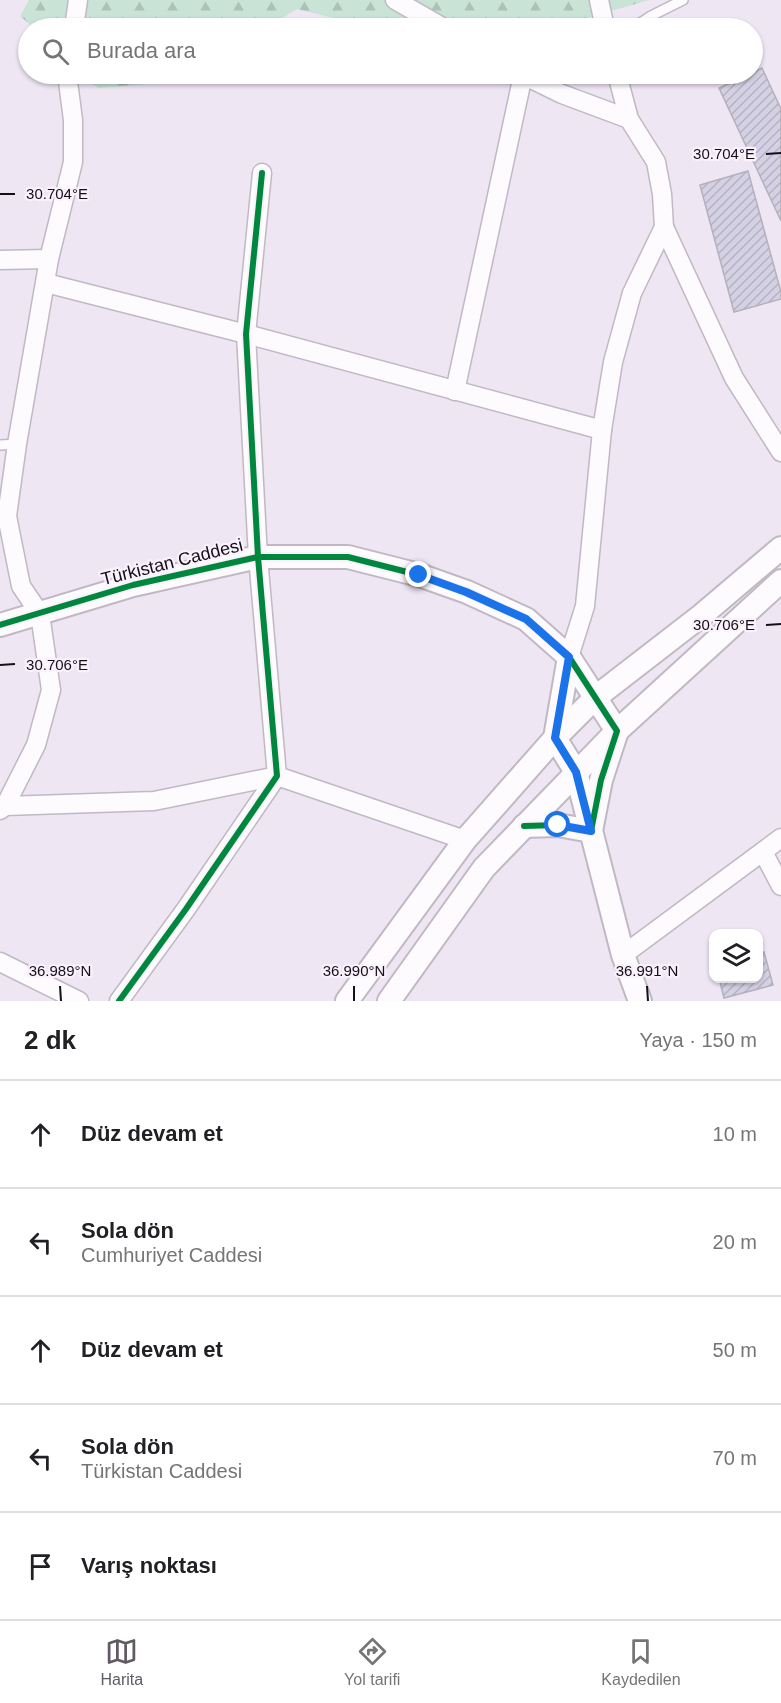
<!DOCTYPE html>
<html lang="tr">
<meta charset="utf-8">
<style>
body{margin:0;font-family:Helvetica,sans-serif;background:#f6f6f6;color:#202124}
.controls{position:absolute;right:18px;bottom:18px;display:grid;overflow:hidden;border-radius:12px;box-shadow:0 2px 4px #0004}
.controls button{width:54px;height:54px;display:grid;place-items:center;padding:0;border:0;border-bottom:2px solid #e0e0e0;background:#fff;color:#202124;font:30px sans-serif}
.stop{position:absolute;width:18px;height:18px;margin:-14px;border:4px solid #1a73e8;border-radius:50%;background:#fff}
.stop.end{background:#1a73e8;border-color:#fff;box-shadow:0 2px 6px #0008}
.list{margin:0;padding:0;list-style:none}
h2{display:flex;justify-content:space-between;align-items:center;height:78px;margin:0;padding:0 24px;font-size:26px}
h2 small{font-size:20px;font-weight:400;color:#757577}
.list li{display:grid;grid-template-columns:39px 1fr auto;gap:18px;align-items:center;box-sizing:border-box;height:108px;padding:0 24px;border-top:2px solid #e0e0e0}
.list b{display:block;font-size:22px;white-space:nowrap}
.list p{margin:0;font-size:20px;white-space:nowrap;color:#757577}
.list em{font-size:20px;font-style:normal;color:#757577}
.icon{flex:none;width:33px;height:33px;fill:none;stroke:currentColor;stroke-width:2;stroke-linecap:round;stroke-linejoin:round}
.map{position:relative;flex:none;width:781px;height:1001px;overflow:hidden}
.search{position:absolute;background:#fff;box-shadow:0 2px 4px #0004;left:18px;right:18px;top:18px;height:66px;display:flex;align-items:center;gap:15px;box-sizing:border-box;padding:0 21px;border-radius:33px;color:#757577;font-size:22px}
.sheet{height:618px;background:#fff}
nav{display:flex;justify-content:space-around;align-items:center;box-sizing:border-box;height:84px;border-top:2px solid #e0e0e0;background:#fff;font-size:16px;color:#757577}
nav a{display:grid;justify-items:center;gap:3px}
nav .on{color:#615a65}
.map>svg:first-child{display:block}
.forest{fill:url(#forest-firs)}
.building{fill:url(#building-hatch);stroke:#b4b0bc;stroke-width:1.5}
.lines{fill:none;stroke-linecap:round;stroke-linejoin:round}
.service-casing{stroke:#c0b9c4;stroke-width:12}
.minor-casing{stroke:#c0b9c4;stroke-width:21}
.tertiary-casing{stroke:#c0b9c4;stroke-width:26}
.service{stroke:#fdfbfd;stroke-width:9}
.minor{stroke:#fdfbfd;stroke-width:18}
.tertiary{stroke:#fdfbfd;stroke-width:22}
.cycleway-casing{stroke:#f9f2fc;stroke-width:10}
.cycleway{stroke:#00873e;stroke-width:6}
.route{stroke:#1a73e8;stroke-width:8}
.ticks{fill:none;stroke:#150f18;stroke-width:2}
.labels{text-anchor:middle;dominant-baseline:central;stroke-width:4.5;stroke-linejoin:round;paint-order:stroke}
.street-label{font-size:18px;fill:#150f18;stroke:#f9f2fc}
.ticks-label{font-size:15px;text-anchor:middle;fill:#150f18;stroke:#f9f2fc;stroke-width:4.5;stroke-linejoin:round;paint-order:stroke}
</style>
<div class="map">
<svg width="781" height="1001" viewBox="0 0 781 1001">
<defs>
<pattern id="forest-firs" width="22" height="20" patternUnits="userSpaceOnUse" patternTransform="scale(1.5)"><rect width="22" height="20" fill="#c9e3d6"/><path d="M5 1l3.5 6h-7zM16 11l3.5 6h-7z" fill="#acc2b7"/></pattern>
<pattern id="building-hatch" width="6" height="6" patternUnits="userSpaceOnUse" patternTransform="scale(1.5)"><rect width="6" height="6" fill="#d5d1e4"/><path d="M-1 1l2-2M0 6l6-6M5 7l2-2" fill="none" stroke="#b6b2c3"/></pattern>
</defs>
<rect width="100%" height="100%" fill="#efe6f4"/>
<g class="forest">
<polygon points="29,0 649,0 554,28 343,28 333,18 297,9 266,28 34,28 20,16"/>
<polygon points="82,74 177,74 149,84 98,88"/>
</g>
<g class="building">
<polygon points="762,68 781,109 781,221 719,88"/>
<polygon points="748,171 781,292 781,299 734,312 700,185"/>
<polygon points="764,952 773,985 724,998 719,978 758,978 758,954"/>
</g>
<g class="lines">
<g class="service-casing">
<g id="service">
<polyline points="633,28 651,16 683,0"/>
<polyline points="0,445 17,444"/>
</g>
</g>
<g class="minor-casing">
<g id="minor">
<polyline points="395,0 444,28"/>
<polyline points="599,0 605,28"/>
<polyline points="74,28 78,0"/>
<polyline points="617,74 629,119 656,162 662,194 664,227 734,378 781,452"/>
<polyline points="0,260 49,259"/>
<polyline points="46,283 246,334 602,430"/>
<polyline points="455,391 523,75 562,94 629,119"/>
<polyline points="569,657 585,606 602,430 613,362 632,293 664,227"/>
<polyline points="5,806 154,801 277,776 465,840"/>
<polyline points="0,810 5,806 36,745 51,690 40,614 21,586 7,516 17,444 49,259 73,162 73,120 67,74"/>
<polyline points="763,852 781,886"/>
<polyline points="623,955 781,838"/>
<polyline points="0,962 79,1001"/>
<polyline points="119,1001 186,909 277,776 258,557 246,334 262,173"/>
</g>
</g>
<g class="tertiary-casing">
<g id="tertiary">
<polyline points="0,625 133,585 258,557 348,557 419,575 467,592 526,619 569,657 617,731 601,780 591,831 558,825 524,826"/>
<polyline points="569,657 555,738 576,772 623,955 640,1001"/>
<polyline points="347,1001 465,840 555,738 596,697 702,615 781,548"/>
<polyline points="389,1001 484,868 617,731 781,581"/>
</g>
</g>
<use href="#service" class="service"/>
<use href="#minor" class="minor"/>
<use href="#tertiary" class="tertiary"/>
<g class="cycleway-casing">
<g id="cycleway">
<polyline points="0,625 133,585 258,557 348,557 419,575 467,592 526,619 569,657 617,731 601,780 591,831 558,825 524,826"/>
<polyline points="119,1001 186,909 277,776 258,557 246,334 262,173"/>
</g>
</g>
<use href="#cycleway" class="cycleway"/>
</g>
<g class="lines">
<polyline class="route" points="419,575 466,592 526,619 569,657 555,738 576,772 591,831 558,825"/>
</g>
<path class="ticks" d="M 766,154 L 781,153M 0,194 L 15,194M 766,625 L 781,624M 0,665 L 15,664M 60,986 L 61,1001M 354,986 L 354,1001M 647,986 L 648,1001"/>
<g class="labels">
<g class="street-label">
<text transform="translate(172 562) rotate(-14)">Türkistan Caddesi</text>
</g>
</g>
<g class="ticks-label">
<text x="724" y="159">30.704°E</text>
<text x="57" y="199">30.704°E</text>
<text x="724" y="630">30.706°E</text>
<text x="57" y="670">30.706°E</text>
<text x="60" y="976">36.989°N</text>
<text x="354" y="976">36.990°N</text>
<text x="647" y="976">36.991°N</text>
</g>
</svg>
<div class="controls">
<button><svg class="icon" aria-label="layers" viewBox="0 0 24 24"><path d="M12 4l9 5-9 5-9-5zM3 14l9 5 9-5"/></svg></button>
</div>
<div class="stop" style="left:558px;top:825px"></div>
<div class="stop end" style="left:419px;top:575px"></div>
<div class="search"><svg class="icon" aria-label="search" viewBox="0 0 24 24"><circle cx="10" cy="10" r="6"/><path d="M15 15l6 6"/></svg>Burada ara</div>
</div>
<section class="sheet">
<h2>2 dk<small>Yaya · 150 m</small></h2>
<ul class="list">
<li><svg class="icon" aria-label="ahead" viewBox="0 0 24 24"><path d="M12 20V5M6 11l6-6 6 6"/></svg><div><b>Düz devam et</b></div><em>10 m</em></li>
<li><svg class="icon" aria-label="left" viewBox="0 0 24 24"><path d="M17 20v-9H6M10 6l-5 5 5 5"/></svg><div><b>Sola dön</b><p>Cumhuriyet Caddesi</p></div><em>20 m</em></li>
<li><svg class="icon" aria-label="ahead" viewBox="0 0 24 24"><path d="M12 20V5M6 11l6-6 6 6"/></svg><div><b>Düz devam et</b></div><em>50 m</em></li>
<li><svg class="icon" aria-label="left" viewBox="0 0 24 24"><path d="M17 20v-9H6M10 6l-5 5 5 5"/></svg><div><b>Sola dön</b><p>Türkistan Caddesi</p></div><em>70 m</em></li>
<li><svg class="icon" aria-label="arrive" viewBox="0 0 24 24"><path d="M6 21V4h12l-3 4 3 4H6"/></svg><div><b>Varış noktası</b></div></li>
</ul>
</section>
<nav>
<a class="on"><svg class="icon" aria-label="map" viewBox="0 0 24 24"><path d="M3 6l6-2 6 2 6-2v14l-6 2-6-2-6 2zM9 4v14M15 6v14"/></svg>Harita</a>
<a><svg class="icon" aria-label="directions" viewBox="0 0 24 24"><path d="M12 3l9 9-9 9-9-9zM9 14v-3h6M13 9l2 2-2 2"/></svg>Yol tarifi</a>
<a><svg class="icon" aria-label="saved" viewBox="0 0 24 24"><path d="M7 4h10v16l-5-4-5 4z"/></svg>Kaydedilen</a>
</nav>
